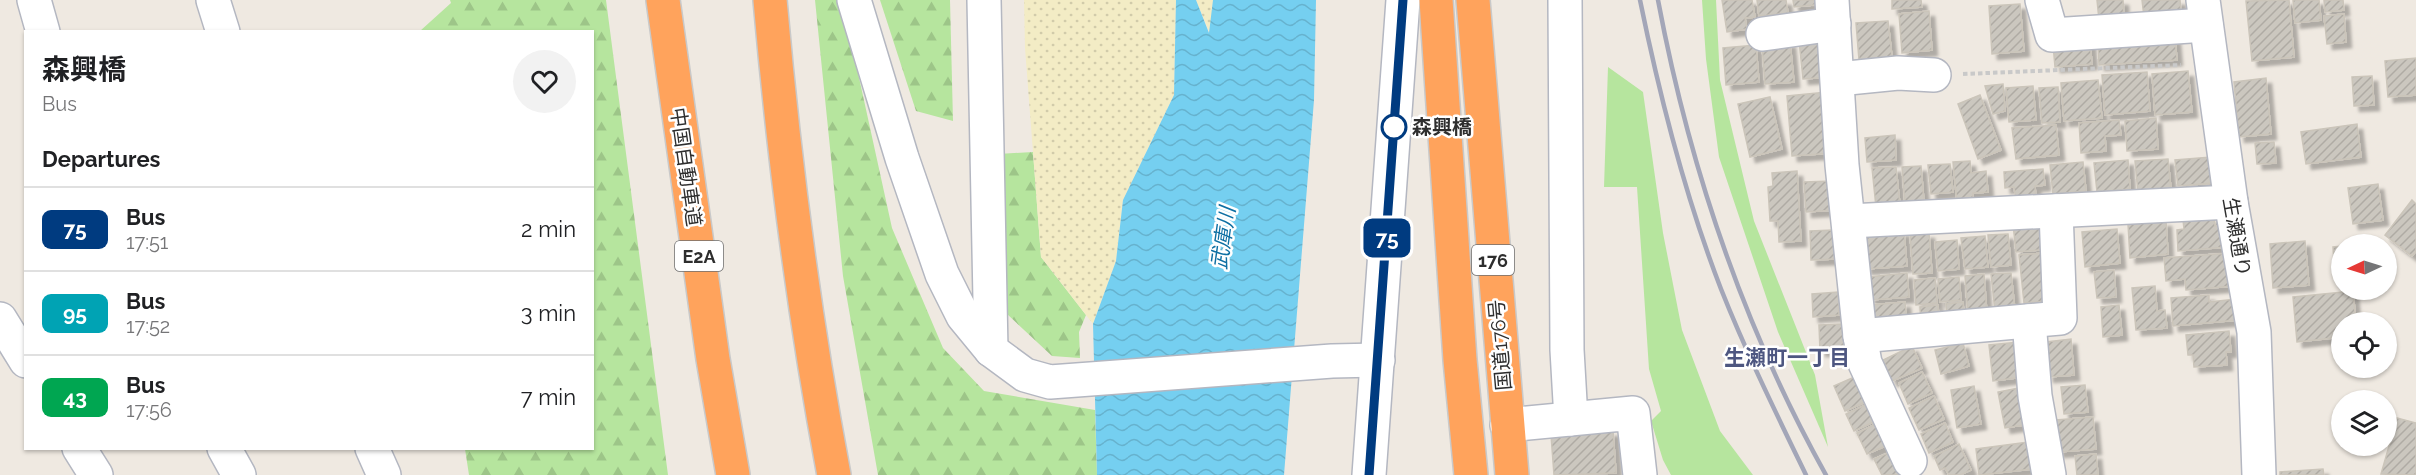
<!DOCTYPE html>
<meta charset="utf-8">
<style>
body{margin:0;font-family:Raleway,"Noto Sans JP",sans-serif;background:#f2f2f2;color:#202124;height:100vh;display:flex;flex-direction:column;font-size:22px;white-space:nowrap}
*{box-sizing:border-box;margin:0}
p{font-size:20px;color:#757577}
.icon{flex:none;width:33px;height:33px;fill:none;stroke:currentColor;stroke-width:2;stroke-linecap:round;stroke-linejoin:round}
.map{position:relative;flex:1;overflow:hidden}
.sheet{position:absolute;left:24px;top:30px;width:570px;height:420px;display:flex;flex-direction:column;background:#fff;border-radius:0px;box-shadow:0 2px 4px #0004}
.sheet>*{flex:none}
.badge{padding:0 12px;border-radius:9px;font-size:21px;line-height:39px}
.needle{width:39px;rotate:266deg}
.buttons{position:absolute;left:2331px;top:234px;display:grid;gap:12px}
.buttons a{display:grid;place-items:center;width:66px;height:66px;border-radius:50%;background:#fff;box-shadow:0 2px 4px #0004;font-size:30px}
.map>.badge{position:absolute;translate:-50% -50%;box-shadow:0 0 0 3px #fff}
h2{padding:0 18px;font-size:22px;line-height:54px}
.round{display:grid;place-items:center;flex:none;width:63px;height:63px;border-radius:32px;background:#f2f2f2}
.summary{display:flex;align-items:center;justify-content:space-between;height:102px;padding:0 18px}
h1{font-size:28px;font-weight:700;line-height:45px}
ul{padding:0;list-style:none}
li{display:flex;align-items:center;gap:18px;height:84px;padding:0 18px;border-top:2px solid #e0e0e0}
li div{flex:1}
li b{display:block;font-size:22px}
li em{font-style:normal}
li .badge{min-width:66px;font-weight:700;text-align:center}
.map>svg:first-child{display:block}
.grass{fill:#b6e59e}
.forest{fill:url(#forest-firs)}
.sand{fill:url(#sand-dots)}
.water{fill:url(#water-waves)}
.building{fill:url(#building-hatch);stroke:#cbc5ba;stroke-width:1.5;filter:url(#shadow)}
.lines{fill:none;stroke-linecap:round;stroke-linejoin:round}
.minor-casing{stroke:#b4b7c1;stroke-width:36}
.highway-casing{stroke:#c9c9c9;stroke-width:36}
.path{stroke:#c9c9c9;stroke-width:4;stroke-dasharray:4.5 3;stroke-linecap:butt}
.minor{stroke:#fff;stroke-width:33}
.highway{stroke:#ffa35c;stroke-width:33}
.rail{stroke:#a3a6b8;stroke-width:4.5}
.line-casing{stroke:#fff;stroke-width:14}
.line{stroke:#003b80;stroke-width:9}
.stop-dot{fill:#fff;stroke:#003b80;stroke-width:3}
.labels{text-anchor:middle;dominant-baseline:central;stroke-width:5;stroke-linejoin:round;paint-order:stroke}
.shield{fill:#fff;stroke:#6d6d6d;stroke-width:1.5}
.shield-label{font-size:18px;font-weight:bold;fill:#2e2e2e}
.stop-label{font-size:20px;font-weight:bold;fill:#2e2e2e;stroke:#fff;text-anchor:start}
.street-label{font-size:20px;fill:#2e2e2e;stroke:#fff}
.water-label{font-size:21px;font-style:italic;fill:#0d6fa3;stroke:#fff}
.neighbourhood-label{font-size:21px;font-weight:bold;fill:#4d5680;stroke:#fff}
</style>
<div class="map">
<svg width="2416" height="475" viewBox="0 0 2416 475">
<defs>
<pattern id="forest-firs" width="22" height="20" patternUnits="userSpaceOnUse" patternTransform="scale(1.5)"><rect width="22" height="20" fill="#b6e59e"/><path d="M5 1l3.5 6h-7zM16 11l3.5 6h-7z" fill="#9dc588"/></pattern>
<pattern id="sand-dots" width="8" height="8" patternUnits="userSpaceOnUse" patternTransform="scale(1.5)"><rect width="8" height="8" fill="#f3ecc5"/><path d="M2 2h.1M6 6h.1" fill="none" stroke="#d1cbaa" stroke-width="1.8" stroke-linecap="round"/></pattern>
<pattern id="water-waves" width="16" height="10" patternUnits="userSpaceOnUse" patternTransform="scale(1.5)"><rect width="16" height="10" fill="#75cff0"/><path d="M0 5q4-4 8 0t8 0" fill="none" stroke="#66b2ce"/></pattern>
<pattern id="building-hatch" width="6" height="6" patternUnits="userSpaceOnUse" patternTransform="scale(1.5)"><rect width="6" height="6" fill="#cbc7bf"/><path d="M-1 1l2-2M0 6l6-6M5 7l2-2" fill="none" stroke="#afaba4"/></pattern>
<filter id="shadow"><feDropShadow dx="5.5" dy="5.5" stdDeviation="1.5" flood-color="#0004"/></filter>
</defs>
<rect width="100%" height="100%" fill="#efe9e1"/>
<g class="grass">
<path d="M1702 0H1716L1720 80 1754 221 1815 375 1828 447 1778 332 1719 157 1706 59Z"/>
<path d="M1608 67 1643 92 1663 233 1682 330 1720 431 1753 475H1671L1663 460 1651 421 1661 411 1649 369 1637 187H1604Z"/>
</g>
<g class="forest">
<path d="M450 0H606L668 475H469L465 449 592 448V32L420 31 451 3Z"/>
<path d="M815 0H842L892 228 943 348 984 391 1095 410 1097 475H878L843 276Z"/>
<path d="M880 0H950L953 121 916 111Z"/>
<path d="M1033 152 1041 257 1086 315 1079 332 1080 358 1052 356 1007 314 998 154Z"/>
</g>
<g class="sand">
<path d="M1024 0H1176L1174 95 1123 200 1116 261 1093 324 1041 257 1025 48Z"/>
<path d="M1196 0H1213L1210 34Z"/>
</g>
<path class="water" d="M1176 0H1196L1209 33 1213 0H1316L1314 100 1284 475H1097L1093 324 1116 261 1123 200 1174 95Z"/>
<g class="building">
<path d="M1722 0H1752L1755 17 1745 18 1747 29 1727 32Z"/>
<path d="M1757 0H1786L1788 13 1759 16Z"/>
<path d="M1793 0H1823V4L1794 7Z"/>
<path d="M1892 0H1921L1922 7 1892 9Z"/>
<path d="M2097 0H2123L2124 18 2099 20Z"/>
<path d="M2142 0H2180L2181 14 2144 17Z"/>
<path d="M2289 0 2294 57 2252 61 2246 1Z"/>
<path d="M2293 0H2319L2321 20 2295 23Z"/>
<path d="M2324 0H2343L2344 10 2325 12Z"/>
<path d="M2020 4 2024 51 1992 54 1989 6Z"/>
<path d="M1929 11 1932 50 1902 53 1899 14Z"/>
<path d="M2344 14 2346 42 2327 44 2324 16Z"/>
<path d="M1888 21 1892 57 1859 60 1856 23Z"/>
<path d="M1822 38 1832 77 1803 79 1799 40Z"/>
<path d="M2175 38 2177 60 2099 65 2098 43Z"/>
<path d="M2090 41 2092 64 2055 67 2053 44Z"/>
<path d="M1790 42 1794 82 1765 84 1762 45Z"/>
<path d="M1756 45 1759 82 1726 85 1723 48Z"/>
<path d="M2416 58V95L2388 97 2385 61Z"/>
<path d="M2188 71 2192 112 2155 115 2152 74Z"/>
<path d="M2147 72 2150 111 2105 115 2102 75Z"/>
<path d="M2372 76 2374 105 2354 106 2352 77Z"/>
<path d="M2266 78 2271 134 2239 137 2234 82Z"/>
<path d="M2098 80 2102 118 2064 121 2061 83Z"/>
<path d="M2003 84 2005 111 1993 114 1985 86Z"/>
<path d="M2033 86 2036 120 2009 122 2006 88Z"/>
<path d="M2058 87 2060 122 2042 123 2039 88Z"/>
<path d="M1827 92 1833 153 1792 156 1787 96Z"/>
<path d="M1980 95 2001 150 1978 159 1958 104Z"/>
<path d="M1770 97 1782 149 1750 157 1738 104Z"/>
<path d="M2156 118 2158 149 2127 151 2125 121Z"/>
<path d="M2119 120 2121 135 2105 136 2106 151 2081 153 2079 123Z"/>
<path d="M2357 124 2361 157 2306 164 2301 132Z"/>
<path d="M2056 125 2059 155 2016 159 2012 128Z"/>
<path d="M1895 135 1896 160 1867 162 1865 138Z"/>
<path d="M2274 142 2276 163 2257 164 2255 143Z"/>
<path d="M2211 157 2213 183 2178 186 2175 160Z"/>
<path d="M2168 159 2171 189 2138 192 2135 161Z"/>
<path d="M2128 160 2130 189 2097 192 2094 163Z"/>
<path d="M1970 161 1971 173 1986 171 1988 192 1973 193V202L1957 203 1953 162Z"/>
<path d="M2083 162 2086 191 2053 194 2050 165Z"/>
<path d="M1950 164 1953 192 1931 194 1928 165Z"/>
<path d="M1921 166 1924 202 1905 204 1902 167Z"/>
<path d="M1896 167 1900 205 1876 207 1872 168Z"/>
<path d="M2043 169 2045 185 2035 186 2036 198 2016 200 2014 187 2005 188 2004 172Z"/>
<path d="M1797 171 1801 241 1779 242 1778 221H1770L1768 187 1773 186 1772 173Z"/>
<path d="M1833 181 1835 210 1806 212 1804 182Z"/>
<path d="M2378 184 2383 220 2353 224 2348 188Z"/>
<path d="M2412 200 2416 204V251L2412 256 2385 235Z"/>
<path d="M2214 217 2215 226H2225L2227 247 2178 251 2177 230 2184 229 2183 220Z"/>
<path d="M2048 220 2050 249 2016 252 2013 224Z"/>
<path d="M2166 221 2168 254 2130 258 2128 224Z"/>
<path d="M2117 229 2120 263 2085 267 2082 232Z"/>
<path d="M1833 230 1835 259 1811 260 1810 231Z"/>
<path d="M1904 231 1907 266 1866 269 1863 234Z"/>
<path d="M1929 233 1932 273 1913 274 1910 234Z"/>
<path d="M2008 234 2011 265 1991 267 1988 235Z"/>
<path d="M1985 236 1988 267 1965 269 1961 238Z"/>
<path d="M1957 240 1959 269 1938 271 1935 242Z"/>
<path d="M2305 241 2309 285 2273 288 2270 244Z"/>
<path d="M2342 246V279H2335L2333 247Z"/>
<path d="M2044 253 2049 301 2024 303 2019 255Z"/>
<path d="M2231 253 2234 286 2186 290 2185 279 2166 281 2164 258Z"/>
<path d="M2114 270 2116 297 2097 298 2094 272Z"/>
<path d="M1907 273 1909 297 1870 300 1868 277Z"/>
<path d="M2011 273 2015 310 1995 312 1991 274Z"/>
<path d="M1984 274 1987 314 1968 315 1965 276Z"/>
<path d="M1959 277 1961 300 1940 302 1938 279Z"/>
<path d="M1935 278 1937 303 1916 305 1914 280Z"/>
<path d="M2155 286 2157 311 2165 310 2167 328 2136 330 2132 288Z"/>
<path d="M2353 291 2356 322H2342V337L2297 342 2293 297Z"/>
<path d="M1838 292 1839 315 1813 317 1812 294Z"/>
<path d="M2209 295V302L2236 299 2238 320 2173 326 2171 298Z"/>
<path d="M1905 302 1907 322 1872 326 1870 305Z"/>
<path d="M1963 302 1964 318 1947 320 1946 304Z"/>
<path d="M1938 305 1939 321 1921 323 1920 307Z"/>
<path d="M2119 305 2122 335 2103 337 2101 307Z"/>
<path d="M1842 324 1844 350 1820 351 1819 325Z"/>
<path d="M2229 331 2231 352H2226L2227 365 2194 367 2193 355H2188L2186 335Z"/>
<path d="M2071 339 2074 375 2048 377 2046 342Z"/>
<path d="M2019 342 2023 377 1993 381 1989 345Z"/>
<path d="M1963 343 1969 366 1941 374 1935 350Z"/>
<path d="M1912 346 1922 368 1892 381 1883 360Z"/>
<path d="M1922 372 1932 393 1908 404 1899 383Z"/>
<path d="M1859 375 1870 400 1845 411 1834 386Z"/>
<path d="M2085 385 2088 412 2064 414 2061 387Z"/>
<path d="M1974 386 1981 424 1957 428 1951 390Z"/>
<path d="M2024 387 2031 424 2005 428 1998 392Z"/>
<path d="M1934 396 1944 419 1919 430 1909 408Z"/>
<path d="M1872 402 1880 419 1854 431 1846 414Z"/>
<path d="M2093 417 2096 449 2058 452 2056 420Z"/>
<path d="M2397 418 2416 423V475L2381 474Z"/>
<path d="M1882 421 1892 443 1867 454 1857 433Z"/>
<path d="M1945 423 1953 442 1929 453 1921 434Z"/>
<path d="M1613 431 1616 473 1554 475 1551 435Z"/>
<path d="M2028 442 2032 469 1979 475 1976 449Z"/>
<path d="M1959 444 1971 470 1960 475H1949L1945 468 1940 470 1934 456Z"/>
<path d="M1897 449 1907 471 1898 475H1882L1874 459Z"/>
<path d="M2096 454 2098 475H2077L2075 456Z"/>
<path d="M2323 469 2324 475H2280V472Z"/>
</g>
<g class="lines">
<defs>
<g id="minor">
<path d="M34 0 43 32"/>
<path d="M213 0 223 32"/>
<path d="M854 0 902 158 942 274 963 316 991 350 1025 375 1050 382 1332 361 1378 360"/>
<path d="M984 0 991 350"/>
<path d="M1565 0 1567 350 1571 419"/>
<path d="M1832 0 1842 165 1860 336 1865 363 1910 461"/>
<path d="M2042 0 2052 35 2206 25"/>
<path d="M2203 0 2231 202 2254 332 2259 475"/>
<path d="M1763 34 1834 24"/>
<path d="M1838 79 1898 73 1934 75"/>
<path d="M1849 221 2231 202"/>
<path d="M0 319 26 361"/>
<path d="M2029 321 2035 396 2049 475"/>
<path d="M1860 336 2060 318 2056 211"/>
<path d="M1507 425 1633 413 1640 475"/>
<path d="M79 448 96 475"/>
<path d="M224 448 239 475"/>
<path d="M372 448 384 475"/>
<path d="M1369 475 1403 0"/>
</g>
<g id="highway">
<path d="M663 0 713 359 733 475"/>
<path d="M770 0C784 160 804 317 834 475"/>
<path d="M1436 0 1460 360 1471 475"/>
<path d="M1473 0 1512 475"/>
</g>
</defs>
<use href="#minor" class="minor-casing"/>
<use href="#highway" class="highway-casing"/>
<path class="path" d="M1963 74 2181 65"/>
<use href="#minor" class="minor"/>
<use href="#highway" class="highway"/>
<g class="rail">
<path d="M1640 0C1660 98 1685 196 1721 289 1746 352 1776 413 1806 475"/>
<path d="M1658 0C1689 165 1744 328 1826 475"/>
</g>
</g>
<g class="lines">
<defs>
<path id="line" d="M1369 475 1403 0"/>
</defs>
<use href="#line" class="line-casing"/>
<use href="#line" class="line"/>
</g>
<circle class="stop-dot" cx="1394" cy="127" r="12"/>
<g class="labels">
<g class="shield">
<rect x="675" y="241" width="48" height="30" rx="4.5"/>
<rect x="1472" y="245" width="42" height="30" rx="4.5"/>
</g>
<g class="shield-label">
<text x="699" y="256">E2A</text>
<text x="1493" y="260">176</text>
</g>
<g class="stop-label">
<text x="1412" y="127">森興橋</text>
</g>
<g class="street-label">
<text transform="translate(686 167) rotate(82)">中国自動車道</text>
<text transform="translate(2237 237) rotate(80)">生瀬通り</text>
<text transform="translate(1500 345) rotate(-95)">国道176号</text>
</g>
<g class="water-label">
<text transform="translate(1223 238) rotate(-82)">武庫川</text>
</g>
<g class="neighbourhood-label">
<text x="1787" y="357">生瀬町一丁目</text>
</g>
</g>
</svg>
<div class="buttons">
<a><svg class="needle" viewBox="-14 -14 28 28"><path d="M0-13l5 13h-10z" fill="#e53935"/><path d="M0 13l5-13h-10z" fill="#757577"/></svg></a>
<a><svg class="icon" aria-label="locate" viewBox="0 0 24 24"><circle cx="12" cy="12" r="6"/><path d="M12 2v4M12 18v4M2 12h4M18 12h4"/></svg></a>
<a><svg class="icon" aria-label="layers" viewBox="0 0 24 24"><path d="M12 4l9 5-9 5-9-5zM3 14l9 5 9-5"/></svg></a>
</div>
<b class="badge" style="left:1387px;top:238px;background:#003b80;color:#fff">75</b>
<section class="sheet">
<div class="summary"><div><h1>森興橋</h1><p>Bus</p></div><a class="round"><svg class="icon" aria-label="heart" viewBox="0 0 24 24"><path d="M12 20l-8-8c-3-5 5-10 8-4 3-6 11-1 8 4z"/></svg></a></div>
<h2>Departures</h2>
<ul>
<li><span class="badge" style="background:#003b80;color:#fff">75</span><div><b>Bus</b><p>17:51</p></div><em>2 min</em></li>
<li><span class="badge" style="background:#00a3b4;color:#fff">95</span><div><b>Bus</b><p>17:52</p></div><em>3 min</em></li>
<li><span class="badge" style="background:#00a651;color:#fff">43</span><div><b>Bus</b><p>17:56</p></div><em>7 min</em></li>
</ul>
</section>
</div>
